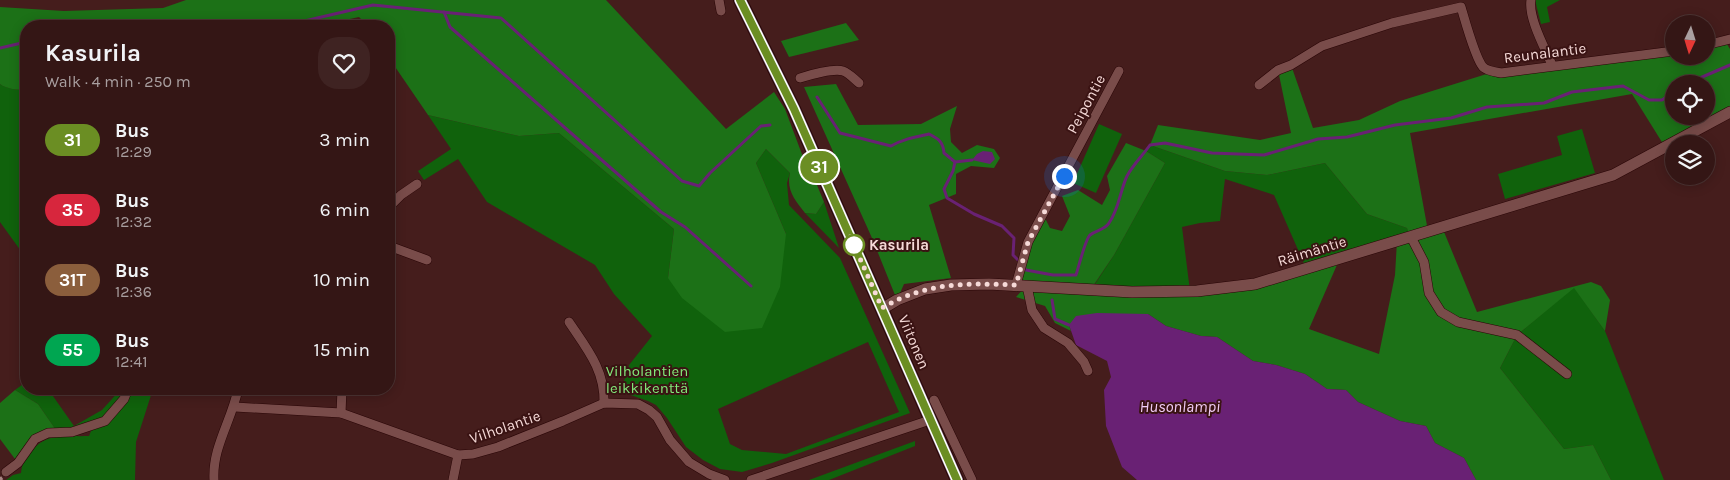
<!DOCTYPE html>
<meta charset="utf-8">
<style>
body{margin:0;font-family:Karla,sans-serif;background:#3f2322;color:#f1f3f6;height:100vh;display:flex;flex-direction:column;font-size:19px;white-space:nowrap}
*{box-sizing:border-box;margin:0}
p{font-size:16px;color:#a99fa0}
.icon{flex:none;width:28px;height:28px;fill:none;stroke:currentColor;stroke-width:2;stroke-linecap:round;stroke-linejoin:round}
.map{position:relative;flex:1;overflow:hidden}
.panel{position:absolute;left:20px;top:20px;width:375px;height:375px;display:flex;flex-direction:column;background:#341615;border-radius:20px;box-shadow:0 2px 12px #0003,0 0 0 1px #4e3534}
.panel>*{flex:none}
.badge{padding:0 10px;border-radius:16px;font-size:18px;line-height:32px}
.needle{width:32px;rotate:184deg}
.buttons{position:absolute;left:1665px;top:15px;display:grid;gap:10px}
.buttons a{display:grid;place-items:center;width:50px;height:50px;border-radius:50%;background:#341615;box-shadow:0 2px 12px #0003,0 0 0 1px #4e3534;font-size:25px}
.you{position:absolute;width:25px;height:25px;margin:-12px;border:4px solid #fff;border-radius:50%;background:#1a73e8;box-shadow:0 0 0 8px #1a73e833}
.map>.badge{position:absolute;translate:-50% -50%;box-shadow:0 0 0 2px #fff}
.round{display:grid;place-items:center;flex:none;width:52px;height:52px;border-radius:20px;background:#3f2322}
.summary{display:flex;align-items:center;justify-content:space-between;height:85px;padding:0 25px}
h1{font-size:24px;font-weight:700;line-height:38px}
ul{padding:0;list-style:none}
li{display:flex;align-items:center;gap:15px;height:70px;padding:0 25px}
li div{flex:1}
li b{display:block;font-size:19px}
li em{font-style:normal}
li .badge{min-width:55px;font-weight:700;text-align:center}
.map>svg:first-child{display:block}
.green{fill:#10620c;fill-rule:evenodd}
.forest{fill:#1c7117;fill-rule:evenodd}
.water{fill:#692174}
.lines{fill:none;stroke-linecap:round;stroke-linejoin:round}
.stream{stroke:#692174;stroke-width:3}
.minor-casing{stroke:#290506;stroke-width:10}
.tertiary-casing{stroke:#290506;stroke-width:12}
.secondary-casing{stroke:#290506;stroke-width:14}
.minor{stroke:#794c4a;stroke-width:9}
.tertiary{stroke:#794c4a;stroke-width:11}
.secondary{stroke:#705b6e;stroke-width:12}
.rail{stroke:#a78684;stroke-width:3;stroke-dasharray:9 9;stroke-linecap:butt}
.line-casing{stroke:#fff;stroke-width:11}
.line{stroke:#6b8e23;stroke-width:8}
.walk{stroke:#f6dad8;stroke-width:5;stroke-dasharray:0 9}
.stop-dot{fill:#fff;stroke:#6b8e23;stroke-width:2.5}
.labels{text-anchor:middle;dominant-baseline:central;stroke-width:4;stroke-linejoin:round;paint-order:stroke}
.street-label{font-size:15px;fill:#f6dad8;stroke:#3a1313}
.stop-label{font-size:15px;font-weight:bold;fill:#f6dad8;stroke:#3a1313;text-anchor:start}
.park-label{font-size:15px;fill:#83e97a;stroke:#3a1313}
.water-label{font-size:16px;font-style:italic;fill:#f1cbf6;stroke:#3a1313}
</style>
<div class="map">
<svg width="1730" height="480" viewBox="0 0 1730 480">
<rect width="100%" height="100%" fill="#451d1c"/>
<g class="green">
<path d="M1535 0H1560L1547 7 1550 22 1541 24Z"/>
<path d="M0 84C7 89 18 90 26 90V258L0 222Z"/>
<path d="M428 115 519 136 559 133 674 229 668 278 786 234 756 163 766 149 790 173 787 183 789 205 840 258 910 413 772 463 742 472 720 469 703 460 686 447 667 418 656 405 648 401 619 391 628 372 629 365 652 336 614 294 595 265 487 202 458 159 424 180 418 171 451 149ZM868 342 899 412 786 454 742 450 730 444 718 409Z"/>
<path d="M1099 124 1122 134 1096 193 1073 183Z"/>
<path d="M1582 129 1595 173 1505 199 1498 174 1562 155 1557 136Z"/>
<path d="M1150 145 1225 171 1267 175 1325 163 1367 214 1407 228 1411 237 1306 268 1274 195 1225 179 1220 221 1200 223 1182 227 1190 291 1091 290 1114 255 1165 163 1146 151Z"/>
<path d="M824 202 839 248 805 213 816 214Z"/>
<path d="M1574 287 1605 331 1664 480H1611L1593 445 1564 449 1500 368 1517 335Z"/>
<path d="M26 382V389H48L74 426 102 410 121 389H153L136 442 135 480H6L13 475 21 473C22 463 25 459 31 452 46 432 66 437 89 436L93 426 58 433 38 404 15 390Z"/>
<path d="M915 441V446L829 480H809Z"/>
</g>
<g class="forest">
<path d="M186 0H606L726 129 774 92 785 109 803 157 801 165 812 173 824 202 816 214 805 213C795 200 786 190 790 173L766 149 756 163 786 234 780 287 762 328 725 332 682 298 668 278 674 229 559 133 519 136 428 115 389 58V26H368L359 17 318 26H26V90C18 90 6 89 0 84V7L64 11 163 8Z"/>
<path d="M846 23 859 40 789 57 781 41Z"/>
<path d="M1725 41 1730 49V112L1665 147 1632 94 1410 133 1428 231 1442 227 1477 312 1591 282 1601 286 1610 300 1605 331 1574 288 1517 335 1500 368 1564 449 1593 445 1611 480H1476L1464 458 1435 443 1426 426 1400 421 1358 402 1346 390 1327 389 1305 374 1276 365 1253 361 1217 337 1201 336 1166 326 1148 314 1069 325 1071 331 1055 323 1045 306 1016 297 1026 286 1016 285 1043 214 1050 228 1062 231 1070 216 1062 196 1078 190 1102 205 1110 190 1107 176 1126 143 1146 151 1165 163 1114 255 1091 289 1255 284 1340 258 1309 329 1379 354 1395 275 1397 241 1410 237 1407 228 1367 214 1325 163 1267 175 1225 171 1150 145 1158 125 1260 140 1291 133 1278 70 1291 65 1313 128 1359 120 1400 101 1493 72 1674 51V56H1706V45ZM1674 84H1706V116H1674Z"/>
<path d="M836 84 858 125 921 124 957 106 950 129 951 142 962 153 977 145 994 149 1000 158 994 168 971 166 956 174V194L929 205 951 278 904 284 897 300 872 238 804 87Z"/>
<path d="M15 390 38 404 58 433 35 439 18 463 0 439V403Z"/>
</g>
<g class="water">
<path d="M983 151 992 152 995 159 990 164 972 160 977 154Z"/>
<path d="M1097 313 1148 314 1166 326 1201 336 1217 337 1253 361 1276 365 1305 374 1327 389 1346 390 1358 402 1400 421 1426 426 1435 443 1464 458 1476 480H1137L1122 467 1106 426 1104 390 1111 377 1107 361 1076 345 1069 325 1076 316Z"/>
</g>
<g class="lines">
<g class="stream">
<path d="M444 12 450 27 661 212 685 227 751 286"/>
<path d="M283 26 373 5 501 18 682 181 699 186 710 173 761 126 770 125"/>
<path d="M0 48 26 42"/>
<path d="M1686 84 1730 65"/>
<path d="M817 97 840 133 891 146C903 139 915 137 929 134 939 139 943 142 944 153L955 162 953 171 944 189 947 198 974 214 1002 226 1014 238 1013 255 1020 262"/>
<path d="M955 162 972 160"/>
<path d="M1024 267 1026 270 1053 275H1076C1079 266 1085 240 1090 235 1096 230 1105 230 1109 223 1119 209 1120 191 1127 176 1133 165 1143 155 1150 145L1165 143 1212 153 1264 155 1318 139 1347 137 1395 125 1451 118 1487 107 1544 103 1572 92 1623 86 1649 100H1662L1674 92"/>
<path d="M1052 300 1055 319 1069 325"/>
</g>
<defs>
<g id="minor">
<path d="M719 0 721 11"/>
<path d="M1531 0C1528 18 1545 48 1552 65"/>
<path d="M1706 45 1730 39"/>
<path d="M800 78C809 75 834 68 843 71 849 73 854 79 859 83"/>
<path d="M1259 85 1278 70 1291 65 1322 46 1392 23 1461 7C1465 20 1475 58 1483 67 1487 71 1496 72 1501 73L1674 51"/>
<path d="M389 207 401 195 417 184"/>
<path d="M1411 237 1424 262 1429 293 1441 312 1458 322 1517 335 1567 374"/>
<path d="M389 246 427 260"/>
<path d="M1016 285 1028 242 1119 71"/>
<path d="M1027 286 1032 310 1044 328 1068 343 1084 362 1088 371"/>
<path d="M569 322C587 349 605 370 604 403"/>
<path d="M934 400 972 480"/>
<path d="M235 407 341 413 458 455 473 454 498 447 563 421 604 403 638 404 649 410 657 417 670 440 689 462 709 474 725 480"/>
<path d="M341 413 342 389"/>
<path d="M6 472 18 463 35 439 48 433 72 432 105 421 124 399 128 389"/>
<path d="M214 480C212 447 232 420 238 389"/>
<path d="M453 480 458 455"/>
<path d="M751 480 930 420"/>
</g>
<path id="tertiary" d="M882 309 897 300 925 289 951 285 989 284 1132 292 1197 291 1255 284 1613 175 1730 112"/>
<path id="secondary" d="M740 0 794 109 957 480"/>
</defs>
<use href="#minor" class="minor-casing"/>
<use href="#tertiary" class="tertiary-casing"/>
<use href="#secondary" class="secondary-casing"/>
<use href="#minor" class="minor"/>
<use href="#tertiary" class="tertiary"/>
<use href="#secondary" class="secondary"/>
<path class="rail" d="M0 477 2 480"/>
</g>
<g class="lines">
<defs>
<path id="line" d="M740 0 794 109 957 480"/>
</defs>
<use href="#line" class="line-casing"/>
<use href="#line" class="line"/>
<path class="walk" d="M854 245 850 236 882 308C926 282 966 283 1016 285L1028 242 1064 176"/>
</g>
<circle class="stop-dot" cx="854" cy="245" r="10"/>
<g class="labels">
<g class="street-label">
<text transform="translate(1545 53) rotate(-7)">Reunalantie</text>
<text transform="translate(1086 104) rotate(-62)">Peipontie</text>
<text transform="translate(1312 251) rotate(-17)">Räimäntie</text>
<text transform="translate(914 342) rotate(67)">Viitonen</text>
<text transform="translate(505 427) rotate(-19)">Vilholantie</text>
</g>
<g class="stop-label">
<text x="869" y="245">Kasurila</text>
</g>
<g class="park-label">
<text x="647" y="371">Vilholantien<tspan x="647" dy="17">leikkikenttä</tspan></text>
</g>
<g class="water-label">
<text x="1180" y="406">Husonlampi</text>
</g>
</g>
</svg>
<div class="buttons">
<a><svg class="needle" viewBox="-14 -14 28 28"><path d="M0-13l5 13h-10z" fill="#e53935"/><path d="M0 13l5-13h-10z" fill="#a99fa0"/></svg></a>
<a><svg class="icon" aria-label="locate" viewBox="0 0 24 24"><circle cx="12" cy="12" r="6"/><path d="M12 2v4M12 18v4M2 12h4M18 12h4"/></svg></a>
<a><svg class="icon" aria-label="layers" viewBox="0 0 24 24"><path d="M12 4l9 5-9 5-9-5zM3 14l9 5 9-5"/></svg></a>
</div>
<div class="you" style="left:1064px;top:176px"></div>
<b class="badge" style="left:819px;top:167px;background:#6b8e23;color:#fff">31</b>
<section class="panel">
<div class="summary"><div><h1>Kasurila</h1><p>Walk · 4 min · 250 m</p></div><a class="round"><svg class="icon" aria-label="heart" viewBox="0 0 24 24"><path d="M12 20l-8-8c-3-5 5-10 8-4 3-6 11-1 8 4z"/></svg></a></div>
<ul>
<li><span class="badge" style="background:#6b8e23;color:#fff">31</span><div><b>Bus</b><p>12:29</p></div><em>3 min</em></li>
<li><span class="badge" style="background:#d7263d;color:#fff">35</span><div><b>Bus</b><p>12:32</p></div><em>6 min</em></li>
<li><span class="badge" style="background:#8b5e3c;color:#fff">31T</span><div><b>Bus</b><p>12:36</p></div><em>10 min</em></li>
<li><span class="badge" style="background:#00a651;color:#fff">55</span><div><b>Bus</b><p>12:41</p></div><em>15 min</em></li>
</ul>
</section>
</div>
